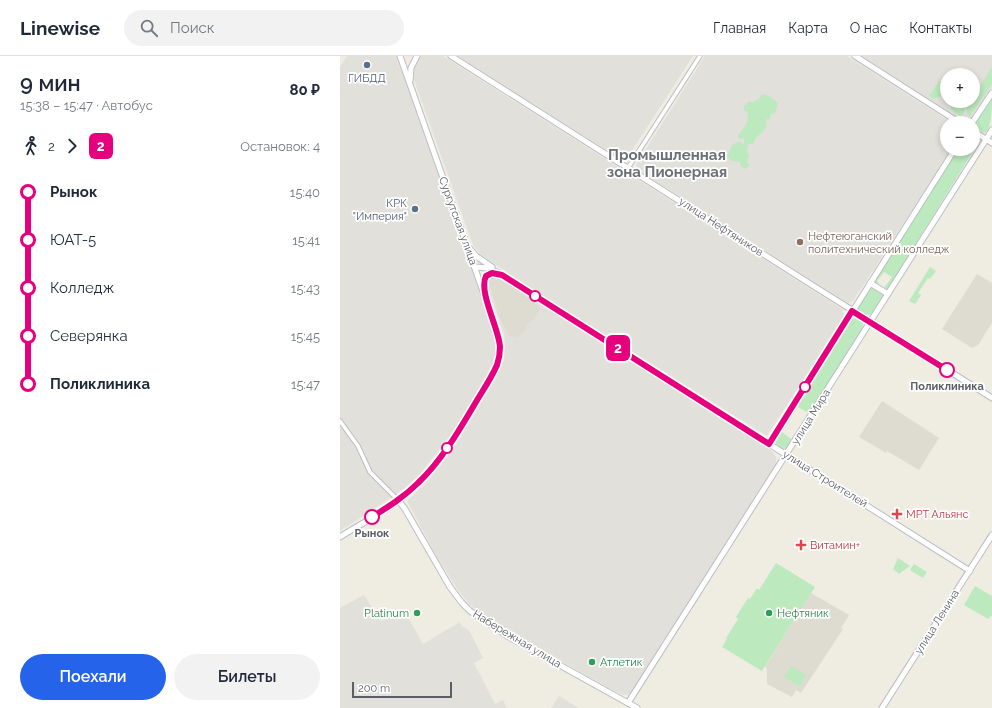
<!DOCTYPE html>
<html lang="ru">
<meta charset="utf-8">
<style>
body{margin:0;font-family:Raleway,sans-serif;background:#f2f2f3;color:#1f2937;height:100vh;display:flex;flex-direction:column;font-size:15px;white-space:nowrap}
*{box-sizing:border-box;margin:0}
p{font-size:13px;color:#747a83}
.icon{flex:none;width:22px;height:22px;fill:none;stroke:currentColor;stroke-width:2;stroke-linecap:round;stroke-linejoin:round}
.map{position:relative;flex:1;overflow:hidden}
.panel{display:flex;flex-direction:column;background:#fff;width:340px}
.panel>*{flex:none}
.badge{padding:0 8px;border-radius:6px;font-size:14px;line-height:26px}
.controls{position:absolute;left:600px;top:12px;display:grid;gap:8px}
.controls a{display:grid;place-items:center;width:40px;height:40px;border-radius:50%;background:#fff;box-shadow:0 2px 6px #0003;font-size:20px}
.scale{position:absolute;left:12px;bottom:10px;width:100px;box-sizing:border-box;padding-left:4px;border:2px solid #5a5f65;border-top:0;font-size:11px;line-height:14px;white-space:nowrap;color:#5a5f65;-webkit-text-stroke:3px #fff;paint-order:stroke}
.map>.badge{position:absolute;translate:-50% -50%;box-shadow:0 0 0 2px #fff}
.legs{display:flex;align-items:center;gap:6px;height:44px;padding:0 20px;font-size:13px}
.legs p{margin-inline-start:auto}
.summary{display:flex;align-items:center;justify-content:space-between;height:68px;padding:0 20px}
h1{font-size:22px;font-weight:600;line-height:30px}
.button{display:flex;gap:8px;margin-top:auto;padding:8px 20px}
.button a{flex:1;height:46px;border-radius:24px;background:#2563eb;color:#fff;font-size:16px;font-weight:600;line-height:46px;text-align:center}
.button a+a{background:#f2f2f3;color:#1f2937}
ul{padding:0 20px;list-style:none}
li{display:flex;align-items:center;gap:14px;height:48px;font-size:15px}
li i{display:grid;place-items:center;width:6px;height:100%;margin:0 5px;background:currentColor}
li i::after{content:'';width:10px;height:10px;margin:-5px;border:3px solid;border-radius:50%;background:#fff}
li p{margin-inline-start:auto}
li:first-child i{background:linear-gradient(#0000 50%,currentColor 0)}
li:last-child i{background:linear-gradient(currentColor 50%,#0000 0)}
header{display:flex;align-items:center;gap:24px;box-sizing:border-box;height:56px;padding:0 20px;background:#fff;border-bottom:1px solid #e0e1e3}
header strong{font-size:19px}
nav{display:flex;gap:22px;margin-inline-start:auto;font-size:14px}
.search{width:280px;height:36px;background:#f2f2f3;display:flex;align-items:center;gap:10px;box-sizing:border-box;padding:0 14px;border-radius:22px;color:#747a83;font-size:15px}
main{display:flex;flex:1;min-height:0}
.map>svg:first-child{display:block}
.industrial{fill:#e2e0da;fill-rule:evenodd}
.education{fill:#dedcd1}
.green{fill:#bce9bd}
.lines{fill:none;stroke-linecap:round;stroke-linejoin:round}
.street-casing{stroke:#babdc3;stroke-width:5.5}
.secondary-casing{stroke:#bbbec5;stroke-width:7}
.street{stroke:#fff;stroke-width:3.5}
.secondary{stroke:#fff;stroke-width:5}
.line-1-casing{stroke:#fff;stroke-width:9}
.line-1{stroke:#e6007e;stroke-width:6}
.service-dot{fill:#5c6f8a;stroke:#fff;stroke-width:1.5}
.education-dot{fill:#8d6e63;stroke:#fff;stroke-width:1.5}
.stop-1-dot{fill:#fff;stroke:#e6007e;stroke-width:2}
.health-dot{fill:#e0444e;stroke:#fff;stroke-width:1.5}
.leisure-dot{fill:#2e9e5b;stroke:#fff;stroke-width:1.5}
.labels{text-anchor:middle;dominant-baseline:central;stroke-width:3.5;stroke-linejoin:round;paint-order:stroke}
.service-label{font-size:11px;fill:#4e5e75;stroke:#fff}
.street-label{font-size:11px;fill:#5a5f65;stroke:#fff}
.education-label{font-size:11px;fill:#785e54;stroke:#fff;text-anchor:start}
.stop-label{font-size:11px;font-weight:bold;fill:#5a5f65;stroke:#fff}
.health-label{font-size:11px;fill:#be3a42;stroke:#fff;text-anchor:start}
.leisure-label{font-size:11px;fill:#27864d;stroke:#fff;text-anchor:start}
.district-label{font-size:15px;font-weight:bold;fill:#6b7177;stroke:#fff}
</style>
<header>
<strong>Linewise</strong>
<div class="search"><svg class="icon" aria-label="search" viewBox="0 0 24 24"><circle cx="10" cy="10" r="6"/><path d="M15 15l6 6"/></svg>Поиск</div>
<nav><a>Главная</a><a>Карта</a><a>О нас</a><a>Контакты</a></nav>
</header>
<main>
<section class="panel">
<div class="summary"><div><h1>9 мин</h1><p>15:38 – 15:47 · Автобус</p></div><b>80 ₽</b></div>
<div class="legs"><svg class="icon" aria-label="walk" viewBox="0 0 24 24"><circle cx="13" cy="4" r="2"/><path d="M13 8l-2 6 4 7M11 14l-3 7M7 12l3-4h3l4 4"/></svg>2<svg class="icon" aria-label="forward" viewBox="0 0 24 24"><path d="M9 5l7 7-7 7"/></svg><b class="badge" style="background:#e6007e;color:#fff">2</b><p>Остановок: 4</p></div>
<ul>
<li><i style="color:#e6007e"></i><b>Рынок</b><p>15:40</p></li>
<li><i style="color:#e6007e"></i><span>ЮАТ-5</span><p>15:41</p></li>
<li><i style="color:#e6007e"></i><span>Колледж</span><p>15:43</p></li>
<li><i style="color:#e6007e"></i><span>Северянка</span><p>15:45</p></li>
<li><i style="color:#e6007e"></i><b>Поликлиника</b><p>15:47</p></li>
</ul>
<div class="button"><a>Поехали</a><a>Билеты</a></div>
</section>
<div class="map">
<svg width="652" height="652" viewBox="0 0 652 652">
<rect width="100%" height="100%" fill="#efede2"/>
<g class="industrial">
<path d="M7 0H56L128 201 153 274 156 289 155 302 147 318 112 377 80 418 66 431 50 442 0 475V11Z"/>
<path d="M81 0H103L502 253 504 260 427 380 200 238 140 198 133 189 73 21 75 10Z"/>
<path d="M118 0H353L286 104H282Z"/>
<path d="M365 0H507L612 67H607V93H612L513 245 509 247 506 246 299 115 296 111 297 107Z"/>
<path d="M522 0H652V31L630 64 627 65H623ZM607 19H633V45H607Z"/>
<path d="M153 221H159L431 394 436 401V409L290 638 283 639 269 632 164 573 143 560 129 548 118 534 96 499 67 445 87 426 120 382 156 322 164 304 165 290 164 279 149 235 150 223Z"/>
<path d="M24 539 41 565 63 553 83 588 120 566 122 570 129 574 143 602 134 607 155 648 163 644 167 652H0V552Z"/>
<path d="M219 640 239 652H211Z"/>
</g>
<g class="education">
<path d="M637 218 652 227V267L638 289 632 292 602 273Z"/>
<path d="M153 221 158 222 181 236 201 252 194 263 188 268 182 278 176 282 169 280 161 264 149 228 150 223Z"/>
<path d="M542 345 599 382 579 414 547 395 546 397 519 381Z"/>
<path d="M471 537 509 559 501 572 503 573 461 637 456 634 452 641 427 628V613L425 611Z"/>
</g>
<g class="green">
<path d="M652 11V28L630 60 627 58V50L630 45H633V41Z"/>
<path d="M599 25 602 26V31L607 34V38L593 43 589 40Z"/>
<path d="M422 38C428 39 433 42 438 47L435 57 431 58 430 63 427 66 428 62 426 64V72L416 82 413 88H408L407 96 409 99 407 106 410 109 407 112 404 113 400 109V106L392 105 387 100 393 88 399 86 404 88V82L400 83 398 82V80C404 71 410 66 407 55H404V51L409 45 411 47 419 43Z"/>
<path d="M652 41C652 51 652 74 644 77L635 71V68Z"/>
<path d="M611 45H615V50L620 49 625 51C625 55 624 58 621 60L611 54Z"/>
<path d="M633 82 637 85V89L547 234 546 235 544 232 552 221 544 216 537 225 539 226 537 229 534 228V225L618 93H633Z"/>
<path d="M590 211 596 215 590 223 588 222 578 237 581 239 575 248 569 245Z"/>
<path d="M530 231 544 239C538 249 529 270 517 253Z"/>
<path d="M514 262 521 266 523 268 522 274 470 356 468 357 458 351 442 376 452 384 448 391 443 393 435 387 436 381 509 265Z"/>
<path d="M558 502 570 510 559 518 553 513Z"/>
<path d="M436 507 475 531 422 615 382 591 387 583 386 582 398 563 396 561 408 542 410 543 417 532 419 534Z"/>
<path d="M574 508 587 516 583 522 570 514Z"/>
<path d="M635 530 652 540V559L648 563 624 549Z"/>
<path d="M451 610 466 619 460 630 444 621Z"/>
</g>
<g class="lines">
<defs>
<g id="street">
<path d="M288 112 360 0"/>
<path d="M0 365 18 390 30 416 58 444"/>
</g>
<g id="secondary">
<path d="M111 0 472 229 652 342"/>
<path d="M515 0 620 67"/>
<path d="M70 25 71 12 77 0"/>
<path d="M632 67 652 37"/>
<path d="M633 75 652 87"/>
<path d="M129 192 136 200 152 211"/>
<path d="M135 211 148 212 162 219 630 515"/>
<path d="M530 227 548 238"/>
<path d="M144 231 146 220 151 217H158"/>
<path d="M429 388 615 93"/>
<path d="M58 444 65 453 110 531 122 547 130 555 169 581 297 652"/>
<path d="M0 481C22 467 47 455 67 438 97 412 116 378 137 345 144 332 154 319 158 305 161 295 160 284 157 275L60 0"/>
<path d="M288 647 652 74"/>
<path d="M542 652 652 479"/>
</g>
</defs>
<use href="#street" class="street-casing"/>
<use href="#secondary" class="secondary-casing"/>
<use href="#street" class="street"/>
<use href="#secondary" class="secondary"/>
</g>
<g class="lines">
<defs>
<path id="line-1" d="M32 461C48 451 64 441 78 427 101 405 117 378 133 351 141 337 151 323 157 309 159 303 160 297 160 291 159 272 138 236 146 220L152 217 162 219 429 388 512 255 607 314"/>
</defs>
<use href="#line-1" class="line-1-casing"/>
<use href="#line-1" class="line-1"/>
</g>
<g class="service-dot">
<circle cx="27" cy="9" r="4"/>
<circle cx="75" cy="153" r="4"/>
</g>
<circle class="education-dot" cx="460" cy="186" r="4"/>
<g class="stop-1-dot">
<circle cx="195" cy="240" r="5"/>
<circle cx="607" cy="314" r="7"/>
<circle cx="465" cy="331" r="5"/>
<circle cx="107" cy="392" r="5"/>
<circle cx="32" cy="461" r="7"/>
</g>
<g class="health-dot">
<path d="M555 452h4v4h4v4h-4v4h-4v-4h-4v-4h4z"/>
<path d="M459 483h4v4h4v4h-4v4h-4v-4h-4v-4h4z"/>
</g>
<g class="leisure-dot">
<circle cx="77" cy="557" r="4"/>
<circle cx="429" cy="557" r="4"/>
<circle cx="252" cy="606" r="4"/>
</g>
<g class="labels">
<g class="service-label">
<text x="27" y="22">ГИБДД</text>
<text x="67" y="147" text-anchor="end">КРК<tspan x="67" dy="13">"Империя"</tspan></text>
</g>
<g class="street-label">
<text transform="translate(118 165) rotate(70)">Сургутская улица</text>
<text transform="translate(381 171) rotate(33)">улица Нефтяников</text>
<text transform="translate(471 361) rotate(-58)">улица Мира</text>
<text transform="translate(485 423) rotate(32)">улица Строителей</text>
<text transform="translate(597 566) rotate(-58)">улица Ленина</text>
<text transform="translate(177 583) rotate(31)">Набережная улица</text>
</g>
<g class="education-label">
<text x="468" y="180">Нефтеюганский<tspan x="468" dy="13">политехнический колледж</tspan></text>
</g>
<g class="stop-label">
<text x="607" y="330">Поликлиника</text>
<text x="32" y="477">Рынок</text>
</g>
<g class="health-label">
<text x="566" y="458">МРТ Альянс</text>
<text x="470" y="489">Витамин+</text>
</g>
<g class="leisure-label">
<text x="69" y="557" text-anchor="end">Platinum</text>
<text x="437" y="557">Нефтяник</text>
<text x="260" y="606">Атлетик</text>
</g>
<g class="district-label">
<text x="327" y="99">Промышленная<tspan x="327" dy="17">зона Пионерная</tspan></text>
</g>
</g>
</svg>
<div class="controls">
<a>+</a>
<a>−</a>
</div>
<div class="scale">200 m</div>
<b class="badge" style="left:278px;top:292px;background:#e6007e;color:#fff">2</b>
</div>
</main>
